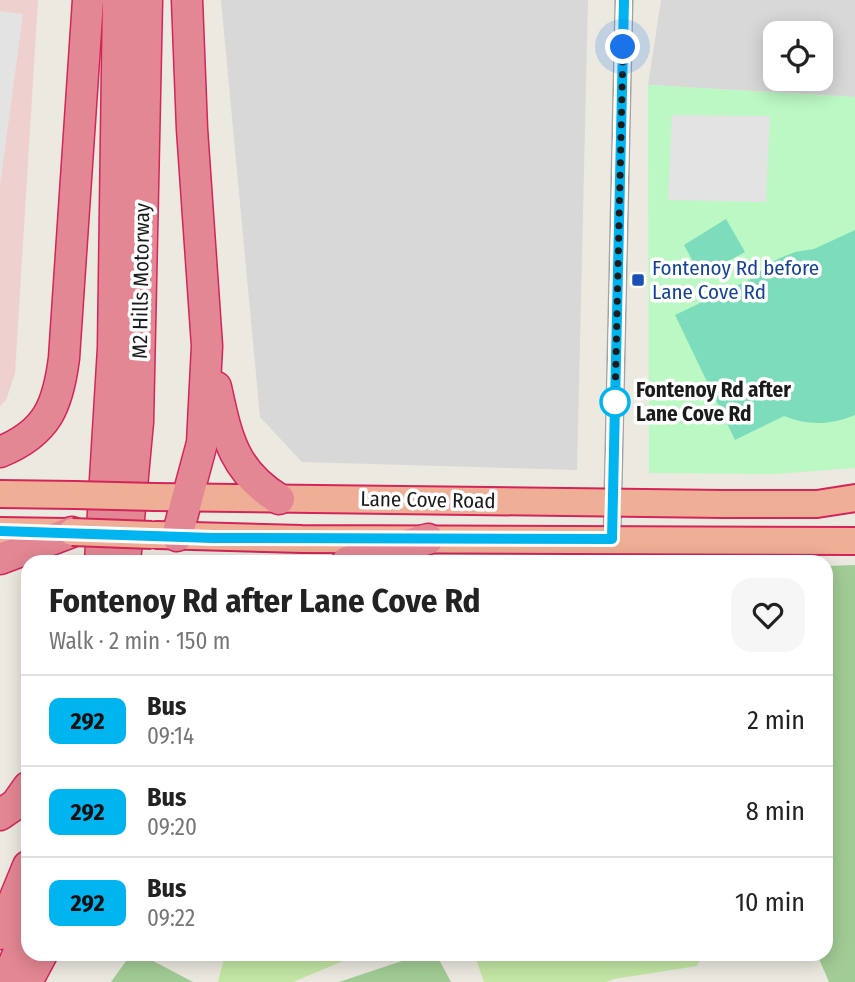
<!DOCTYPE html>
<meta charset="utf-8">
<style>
body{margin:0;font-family:"Fira Sans Condensed",sans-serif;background:#f6f6f6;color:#222;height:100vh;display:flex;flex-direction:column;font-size:26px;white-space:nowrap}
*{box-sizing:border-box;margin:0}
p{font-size:23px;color:#767676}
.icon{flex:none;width:38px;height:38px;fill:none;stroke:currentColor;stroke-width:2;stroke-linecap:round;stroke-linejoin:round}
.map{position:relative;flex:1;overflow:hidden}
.side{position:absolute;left:21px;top:555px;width:812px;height:406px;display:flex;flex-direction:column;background:#fff;border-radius:21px;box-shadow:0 4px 18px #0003}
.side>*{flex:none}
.badge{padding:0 14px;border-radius:10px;font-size:24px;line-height:46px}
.tools{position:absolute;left:763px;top:21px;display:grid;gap:14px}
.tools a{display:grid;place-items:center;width:70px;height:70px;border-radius:14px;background:#fff;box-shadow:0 4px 18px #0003;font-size:35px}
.you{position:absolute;width:35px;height:35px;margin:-18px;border:5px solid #fff;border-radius:50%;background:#1a73e8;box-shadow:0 0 0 10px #1a73e833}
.map>.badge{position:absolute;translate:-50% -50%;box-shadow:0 0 0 4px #fff}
.round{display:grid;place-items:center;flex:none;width:74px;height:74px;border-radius:21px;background:#f6f6f6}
.head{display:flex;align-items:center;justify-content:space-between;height:119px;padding:0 28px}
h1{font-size:33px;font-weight:700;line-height:52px}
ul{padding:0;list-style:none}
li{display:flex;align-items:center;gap:21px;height:91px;padding:0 28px;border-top:2px solid #e0e0e0}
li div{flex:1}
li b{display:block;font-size:26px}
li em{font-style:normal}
li .badge{min-width:77px;font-weight:700;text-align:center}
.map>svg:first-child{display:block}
.residential{fill:#d9d8d8;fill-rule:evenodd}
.commercial{fill:#eed1ce}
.grass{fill:#c3e7a5}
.forest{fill:#a2cc95}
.park{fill:#bbf8c3}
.pitch{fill:#7ddcbc}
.parking{fill:#e3e3e3}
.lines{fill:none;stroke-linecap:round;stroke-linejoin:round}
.minor-casing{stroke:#a2a2a2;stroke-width:19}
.trunk-casing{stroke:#d32559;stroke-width:30}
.motorway-casing{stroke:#d32559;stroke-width:33}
.minor{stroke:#fff;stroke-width:16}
.trunk{stroke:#efae96;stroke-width:26}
.motorway{stroke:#e48794;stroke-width:30}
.trunk-bridge-casing{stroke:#d32559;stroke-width:30;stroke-linecap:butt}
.trunk-bridge{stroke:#efae96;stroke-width:26}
.line-casing{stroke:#fff;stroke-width:16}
.line{stroke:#00b5ef;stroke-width:10}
.walk{stroke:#1b1b1b;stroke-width:7;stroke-dasharray:0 12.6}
.transit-dot{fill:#1a4fb4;stroke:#fff;stroke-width:2.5}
.stop-dot{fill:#fff;stroke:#00b5ef;stroke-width:3.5}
.labels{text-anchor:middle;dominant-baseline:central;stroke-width:7;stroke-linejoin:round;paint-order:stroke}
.transit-label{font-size:21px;fill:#164399;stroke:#fff;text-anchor:start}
.street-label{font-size:21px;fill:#1b1b1b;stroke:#fff}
.stop-label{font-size:21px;font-weight:bold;fill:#1b1b1b;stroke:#fff;text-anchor:start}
</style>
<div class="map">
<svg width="855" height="982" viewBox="0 0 855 982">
<rect width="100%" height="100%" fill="#ece9e0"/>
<g class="residential">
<path d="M221 0H588L577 470 302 462 260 417Z"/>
<path d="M661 0H855V97L648 85ZM775 33H821V79H775Z"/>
</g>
<path class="commercial" d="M0 0H38L15 374 6 400 0 406Z"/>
<g class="grass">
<path d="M225 954H360L293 982H218Z"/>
<path d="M474 954H703L697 966 614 979 606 982H484Z"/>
</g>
<g class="forest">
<path d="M855 565V982H829L817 954H826V566Z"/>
<path d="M131 954H140L193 982H111Z"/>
<path d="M423 954H436L451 982H339Z"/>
</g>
<path class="park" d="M648 85 855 97V468L774 474 649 473Z"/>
<g class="pitch">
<path d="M726 219 745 252 701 276 684 245Z"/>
<path d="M855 230V415C832 425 807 426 784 416L735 440 675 315 753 278 767 265 780 258 795 252 814 249Z"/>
</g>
<g class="parking">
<path d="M0 11 23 14 0 185Z"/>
<path d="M672 115 770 116 766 202 668 200Z"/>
</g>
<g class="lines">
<defs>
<path id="minor" d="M612 539 624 0"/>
<g id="trunk">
<path d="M0 494 75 495"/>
<path d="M155 497 723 504H817L855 498"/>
<path d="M0 531 67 532"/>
<path d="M157 535 302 539 855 541"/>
</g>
<g id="motorway">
<path d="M216 387C227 437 233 471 279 499"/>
<path d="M0 452C47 433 58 406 64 358L88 0"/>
<path d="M177 536 202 443 207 346 192 129 187 0"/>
<path d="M0 559 72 532"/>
<path d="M100 562 113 348 118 0"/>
<path d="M125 562 138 422 147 0"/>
<path d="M347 562 428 539"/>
<path d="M0 815 16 804 28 787"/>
<path d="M0 934 28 866"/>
<path d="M6 982 28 930"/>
<path d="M27 982 42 954"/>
</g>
</defs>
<use href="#minor" class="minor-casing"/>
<use href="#trunk" class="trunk-casing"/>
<use href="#motorway" class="motorway-casing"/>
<use href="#minor" class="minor"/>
<use href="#trunk" class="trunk"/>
<use href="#motorway" class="motorway"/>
<defs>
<g id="trunk-bridge">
<path d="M75 495 155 497"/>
<path d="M72 532 152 535"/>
</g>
</defs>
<use href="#trunk-bridge" class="trunk-bridge-casing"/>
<use href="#trunk-bridge" class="trunk-bridge"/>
</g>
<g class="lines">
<defs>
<path id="line" d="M0 531 213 538 612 539 624 0"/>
</defs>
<use href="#line" class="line-casing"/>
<use href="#line" class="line"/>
<path class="walk" d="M615 402 623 47"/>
</g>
<rect class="transit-dot" x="631" y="273" width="14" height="14" rx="3.5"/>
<circle class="stop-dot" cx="615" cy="402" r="14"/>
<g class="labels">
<g class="transit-label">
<text x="652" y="268">Fontenoy Rd before<tspan x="652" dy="24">Lane Cove Rd</tspan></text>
</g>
<g class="street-label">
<text transform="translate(141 281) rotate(-89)">M2 Hills Motorway</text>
<text transform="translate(428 500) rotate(1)">Lane Cove Road</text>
</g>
<g class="stop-label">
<text x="636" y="390">Fontenoy Rd after<tspan x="636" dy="24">Lane Cove Rd</tspan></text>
</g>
</g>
</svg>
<div class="tools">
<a><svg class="icon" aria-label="locate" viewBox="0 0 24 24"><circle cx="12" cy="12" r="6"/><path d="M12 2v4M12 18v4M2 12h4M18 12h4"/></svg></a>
</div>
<div class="you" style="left:623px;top:47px"></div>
<section class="side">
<div class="head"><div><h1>Fontenoy Rd after Lane Cove Rd</h1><p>Walk · 2 min · 150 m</p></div><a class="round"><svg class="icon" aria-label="heart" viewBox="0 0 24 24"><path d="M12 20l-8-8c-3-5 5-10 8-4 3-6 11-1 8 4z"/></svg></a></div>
<ul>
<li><span class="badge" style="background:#00b5ef;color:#111">292</span><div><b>Bus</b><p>09:14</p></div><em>2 min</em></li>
<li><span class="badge" style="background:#00b5ef;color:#111">292</span><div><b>Bus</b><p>09:20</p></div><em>8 min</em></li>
<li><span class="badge" style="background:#00b5ef;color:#111">292</span><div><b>Bus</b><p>09:22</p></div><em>10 min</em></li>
</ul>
</section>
</div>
